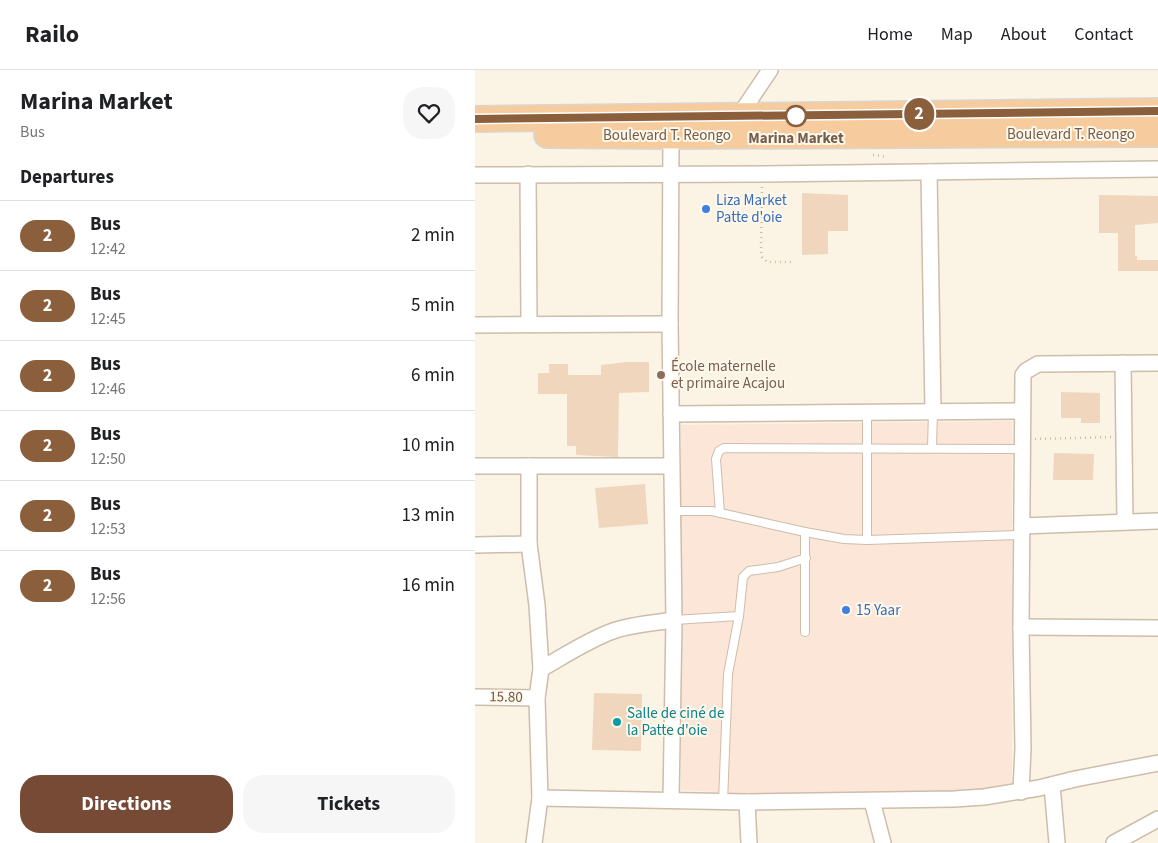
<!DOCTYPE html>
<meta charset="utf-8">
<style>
body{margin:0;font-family:"Source Sans 3",sans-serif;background:#f6f6f6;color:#202124;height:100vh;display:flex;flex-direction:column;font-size:19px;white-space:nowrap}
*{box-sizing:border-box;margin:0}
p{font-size:16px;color:#757577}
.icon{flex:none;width:28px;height:28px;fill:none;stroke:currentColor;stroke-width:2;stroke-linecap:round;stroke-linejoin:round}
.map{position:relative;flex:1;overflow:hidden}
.drawer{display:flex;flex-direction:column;background:#fff;width:475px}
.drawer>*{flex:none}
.badge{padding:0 10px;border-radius:16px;font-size:18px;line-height:32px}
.map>.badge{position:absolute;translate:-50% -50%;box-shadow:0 0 0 2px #fff}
h2{padding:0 20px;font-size:19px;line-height:45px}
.round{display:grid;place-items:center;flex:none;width:52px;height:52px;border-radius:20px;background:#f6f6f6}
.headline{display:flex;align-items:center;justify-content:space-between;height:85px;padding:0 20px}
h1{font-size:24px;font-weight:700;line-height:38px}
.primary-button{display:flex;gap:10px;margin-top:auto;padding:10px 20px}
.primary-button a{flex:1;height:58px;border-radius:20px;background:#774a36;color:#fff;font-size:20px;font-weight:700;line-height:58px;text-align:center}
.primary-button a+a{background:#f6f6f6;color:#202124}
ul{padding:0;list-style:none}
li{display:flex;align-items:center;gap:15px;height:70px;padding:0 20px;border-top:1px solid #e0e0e0}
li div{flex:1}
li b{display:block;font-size:19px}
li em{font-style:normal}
li .badge{min-width:55px;font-weight:700;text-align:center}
header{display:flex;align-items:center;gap:30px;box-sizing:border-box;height:70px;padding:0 25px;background:#fff;border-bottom:1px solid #e0e0e0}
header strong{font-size:24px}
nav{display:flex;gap:28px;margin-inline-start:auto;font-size:18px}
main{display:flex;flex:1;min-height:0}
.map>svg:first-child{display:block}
.commercial{fill:#fbe6d8}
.building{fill:#f0d6bd}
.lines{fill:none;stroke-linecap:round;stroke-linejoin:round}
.service-casing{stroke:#cdbdab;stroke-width:10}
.minor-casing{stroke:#cdbdab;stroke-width:18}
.trunk-casing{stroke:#dbd5d0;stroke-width:28}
.path{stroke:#d5b9a0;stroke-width:2.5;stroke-dasharray:1 4;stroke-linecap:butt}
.service{stroke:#fff;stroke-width:8}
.minor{stroke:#fff;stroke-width:15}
.trunk{stroke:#f6cc9e;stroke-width:25}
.line-casing{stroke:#fff;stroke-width:11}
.line{stroke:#8b5e3c;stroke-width:8}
.stop-dot{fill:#fff;stroke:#8b5e3c;stroke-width:2.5}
.shop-dot{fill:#3f7fe0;stroke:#fef8ea;stroke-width:2}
.education-dot{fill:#8d6e63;stroke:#fef8ea;stroke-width:2}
.culture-dot{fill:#0f9aa8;stroke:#fef8ea;stroke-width:2}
.labels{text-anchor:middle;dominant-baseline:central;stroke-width:4;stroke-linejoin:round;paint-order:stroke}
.street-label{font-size:15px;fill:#735c4b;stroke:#fef8ea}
.stop-label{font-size:15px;font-weight:bold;fill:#735c4b;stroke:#fef8ea}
.shop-label{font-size:15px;fill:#366cbe;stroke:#fef8ea;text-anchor:start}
.education-label{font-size:15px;fill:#785e54;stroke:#fef8ea;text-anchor:start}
.culture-label{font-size:15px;fill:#0d838f;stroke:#fef8ea;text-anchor:start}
</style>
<header>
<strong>Railo</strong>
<nav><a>Home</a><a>Map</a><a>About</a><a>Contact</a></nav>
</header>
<main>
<section class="drawer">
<div class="headline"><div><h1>Marina Market</h1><p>Bus</p></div><a class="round"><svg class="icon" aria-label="heart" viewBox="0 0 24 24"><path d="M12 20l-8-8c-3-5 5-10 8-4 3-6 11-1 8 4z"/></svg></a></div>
<h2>Departures</h2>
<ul>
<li><span class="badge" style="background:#8b5e3c;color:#fff">2</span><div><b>Bus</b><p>12:42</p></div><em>2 min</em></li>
<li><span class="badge" style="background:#8b5e3c;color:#fff">2</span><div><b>Bus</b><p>12:45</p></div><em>5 min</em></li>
<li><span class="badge" style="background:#8b5e3c;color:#fff">2</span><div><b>Bus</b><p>12:46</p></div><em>6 min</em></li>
<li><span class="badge" style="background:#8b5e3c;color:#fff">2</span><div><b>Bus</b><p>12:50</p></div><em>10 min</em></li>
<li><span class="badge" style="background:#8b5e3c;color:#fff">2</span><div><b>Bus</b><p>12:53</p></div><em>13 min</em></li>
<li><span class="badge" style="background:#8b5e3c;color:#fff">2</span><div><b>Bus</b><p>12:56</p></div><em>16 min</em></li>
</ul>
<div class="primary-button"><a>Directions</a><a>Tickets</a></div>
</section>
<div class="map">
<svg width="683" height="773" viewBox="0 0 683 773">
<rect width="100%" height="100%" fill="#fbf4e4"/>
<path class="commercial" d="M537 351V720L393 730 206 720V355Z"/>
<g class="building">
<path d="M327 123 373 125V161H353V184L327 185Z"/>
<path d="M624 125 683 126V153L660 155V186H662V190H683V201H643V163H624Z"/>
<path d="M151 292H174V322L144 323 143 387 101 385V376H92V324H63V303H74V294H93V305H126V295Z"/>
<path d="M586 322 625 323V353H606V348H586Z"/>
<path d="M579 383 619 384 618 410H578Z"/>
<path d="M170 414 173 454 124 458 120 418Z"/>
<path d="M119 623 167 624 166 681 117 680Z"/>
</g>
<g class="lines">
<defs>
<g id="service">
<path d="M457 378 458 341"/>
<path d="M197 441H237L330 462 369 469 392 470 546 465"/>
<path d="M245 443 241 389 244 381 249 378 548 379"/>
<path d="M330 462V562"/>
<path d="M392 470V342"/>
<path d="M199 550 264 546"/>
<path d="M248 732 253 604 264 546 268 507 274 501 303 497 331 488"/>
</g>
<g id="minor">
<path d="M264 46 295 0"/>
<path d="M196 66 195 254 199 550 196 730"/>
<path d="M454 102 458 341"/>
<path d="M53 104 54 254"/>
<path d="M0 105 288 104 683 99"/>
<path d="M0 255 195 254"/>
<path d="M648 293 650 452"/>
<path d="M196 344 547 341"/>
<path d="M0 396H196"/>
<path d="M54 396V474L62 535 66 599"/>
<path d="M547 456 683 451"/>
<path d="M0 475 54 474"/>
<path d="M546 557 683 558"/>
<path d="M0 627 62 628"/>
<path d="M577 715 582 773"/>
<path d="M546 722 548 678 546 557 548 305 551 301 563 294 683 293"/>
<path d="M65 728 272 732 479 729 509 727 564 718 600 709 683 693"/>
<path d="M397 731 408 773"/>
<path d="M272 732 274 773"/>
<path d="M59 773 65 728 62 628 66 599C89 586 113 570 138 561 157 554 179 553 199 550"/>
<path d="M639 773 683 749"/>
</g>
<g id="trunk">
<path d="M0 49 683 41"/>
<path d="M72 65 196 66 683 64"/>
</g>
</defs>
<use href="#service" class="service-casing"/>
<use href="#minor" class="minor-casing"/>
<use href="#trunk" class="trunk-casing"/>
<g class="path">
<path d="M398 85 412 87"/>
<path d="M287 117 286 181 287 187 292 192H320"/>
<path d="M560 369 637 367"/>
</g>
<use href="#service" class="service"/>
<use href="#minor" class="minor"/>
<use href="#trunk" class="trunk"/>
</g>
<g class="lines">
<defs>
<path id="line" d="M0 49 683 41"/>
</defs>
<use href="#line" class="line-casing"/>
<use href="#line" class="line"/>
</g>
<circle class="stop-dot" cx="321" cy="46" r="10"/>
<g class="shop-dot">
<circle cx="231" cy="139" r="5"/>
<circle cx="371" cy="540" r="5"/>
</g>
<circle class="education-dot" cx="186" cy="305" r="5"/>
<circle class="culture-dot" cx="142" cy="652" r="5"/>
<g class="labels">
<g class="street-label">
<text x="596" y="64">Boulevard T. Reongo</text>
<text x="192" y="65">Boulevard T. Reongo</text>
<text transform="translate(31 627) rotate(1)">15.80</text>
</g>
<g class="stop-label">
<text x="321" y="68">Marina Market</text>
</g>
<g class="shop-label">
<text x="241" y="130">Liza Market<tspan x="241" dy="17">Patte d'oie</tspan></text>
<text x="381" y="540">15 Yaar</text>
</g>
<g class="education-label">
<text x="196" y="296">École maternelle<tspan x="196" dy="17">et primaire Acajou</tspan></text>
</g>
<g class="culture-label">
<text x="152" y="643">Salle de ciné de<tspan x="152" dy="17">la Patte d'oie</tspan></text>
</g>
</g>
</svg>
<b class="badge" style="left:444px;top:44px;background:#8b5e3c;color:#fff">2</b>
</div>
</main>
